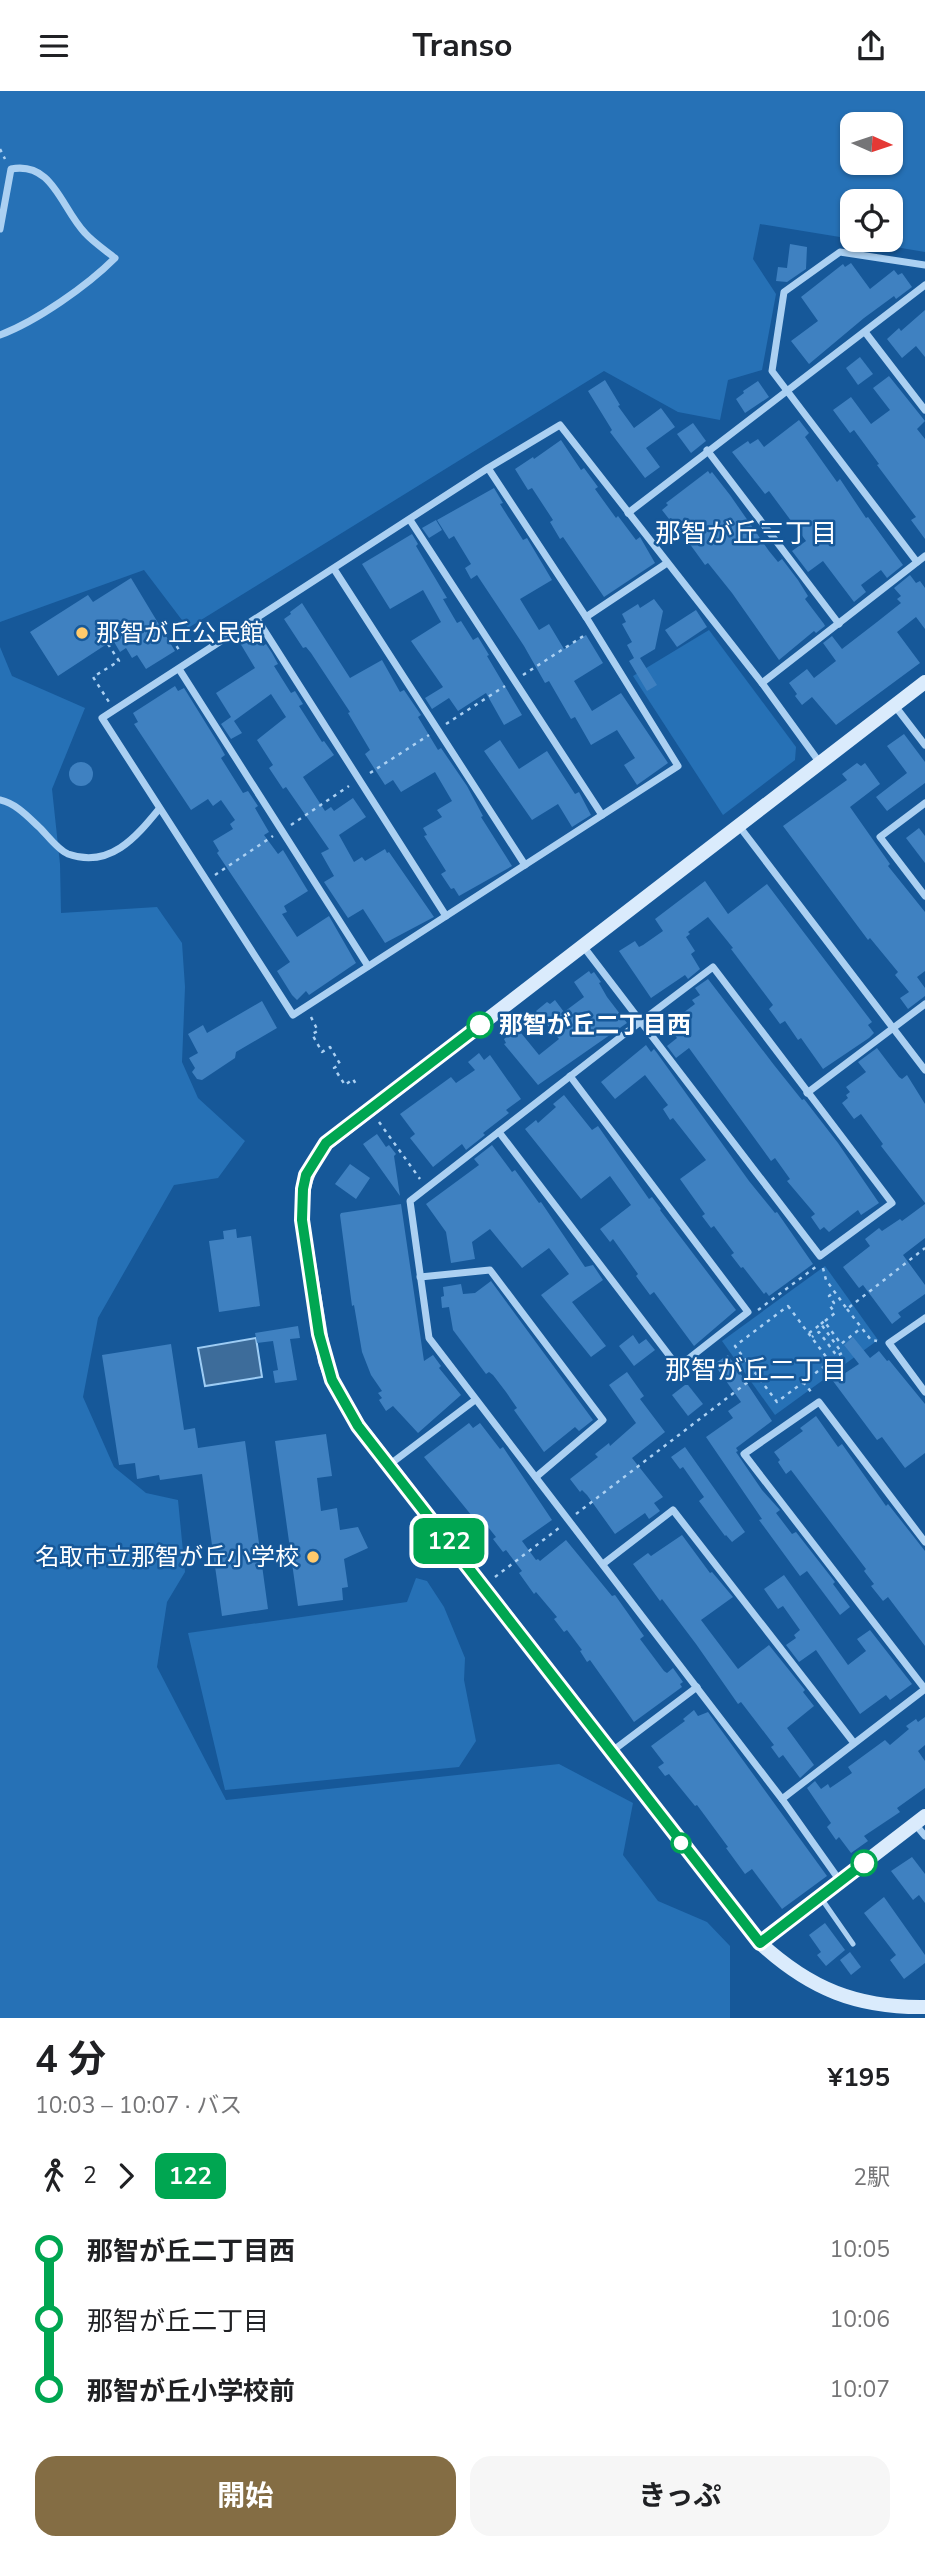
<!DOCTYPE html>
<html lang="ja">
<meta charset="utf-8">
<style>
body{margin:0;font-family:"Nunito Sans","Noto Sans JP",sans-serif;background:#f6f6f6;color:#202124;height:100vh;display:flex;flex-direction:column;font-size:26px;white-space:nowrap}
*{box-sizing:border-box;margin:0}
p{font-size:23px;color:#757577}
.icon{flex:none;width:38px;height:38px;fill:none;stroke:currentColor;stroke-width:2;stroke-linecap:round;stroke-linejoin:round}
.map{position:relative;height:1927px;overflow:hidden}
.details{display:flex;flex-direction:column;background:#fff;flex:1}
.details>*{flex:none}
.badge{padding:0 14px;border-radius:10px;font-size:24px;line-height:46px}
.needle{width:46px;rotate:93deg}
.buttons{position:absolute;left:840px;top:21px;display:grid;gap:14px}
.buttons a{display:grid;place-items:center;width:63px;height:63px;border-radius:14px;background:#fff;box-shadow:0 2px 5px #0004;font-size:35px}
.map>.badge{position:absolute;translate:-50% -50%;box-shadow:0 0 0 4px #fff}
.legs{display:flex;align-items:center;gap:10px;height:77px;padding:0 35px;font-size:23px}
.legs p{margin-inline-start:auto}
.headline{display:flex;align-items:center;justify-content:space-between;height:119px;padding:0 35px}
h1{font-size:38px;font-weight:700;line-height:52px}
.action{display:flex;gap:14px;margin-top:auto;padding:14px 35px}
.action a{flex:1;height:80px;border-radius:21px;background:#846d44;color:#fff;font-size:28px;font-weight:700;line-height:80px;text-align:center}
.action a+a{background:#f6f6f6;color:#202124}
ul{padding:0 35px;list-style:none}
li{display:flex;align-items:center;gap:24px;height:70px;font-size:26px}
li i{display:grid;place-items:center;width:10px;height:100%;margin:0 9px;background:currentColor}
li i::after{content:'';width:18px;height:18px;margin:-9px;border:5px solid;border-radius:50%;background:#fff}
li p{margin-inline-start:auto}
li:first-child i{background:linear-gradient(#0000 50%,currentColor 0)}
li:last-child i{background:linear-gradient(currentColor 50%,#0000 0)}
header{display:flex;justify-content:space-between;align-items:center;height:91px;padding:0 35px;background:#fff;font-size:32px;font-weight:700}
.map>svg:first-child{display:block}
.green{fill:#2671b6;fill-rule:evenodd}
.water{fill:#3d6c9a;stroke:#9dccf4;stroke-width:2}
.building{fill:#3f81c1}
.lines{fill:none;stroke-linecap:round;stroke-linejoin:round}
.path{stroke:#abd0f2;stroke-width:2.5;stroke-dasharray:3.5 5;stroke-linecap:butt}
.lane{stroke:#abd0f2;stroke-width:5}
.street{stroke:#abd0f2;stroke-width:7}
.secondary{stroke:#daebfc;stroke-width:14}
.line-1-casing{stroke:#fff;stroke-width:16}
.line-1{stroke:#00a651;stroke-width:10}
.poi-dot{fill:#ffca6c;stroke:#165899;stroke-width:2.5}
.stop-1-dot{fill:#fff;stroke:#00a651;stroke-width:3.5}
.labels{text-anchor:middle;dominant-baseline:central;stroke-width:5;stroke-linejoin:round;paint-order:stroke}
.poi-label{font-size:24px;fill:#fff;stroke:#165899;text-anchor:start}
.stop-label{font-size:24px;font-weight:bold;fill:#fff;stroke:#165899;text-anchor:start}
.neighbourhood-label{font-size:26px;fill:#fff;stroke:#165899}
</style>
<header><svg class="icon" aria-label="menu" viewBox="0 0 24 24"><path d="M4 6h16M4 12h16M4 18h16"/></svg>Transo<svg class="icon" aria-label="share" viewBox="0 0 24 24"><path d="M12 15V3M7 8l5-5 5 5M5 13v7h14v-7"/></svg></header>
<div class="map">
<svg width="925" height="1927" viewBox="0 0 925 1927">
<rect width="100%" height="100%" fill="#165899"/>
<g class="green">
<path d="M0 0H925V161L854 149H891V110H852V148L760 133 753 168 776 203 762 279 728 289 720 329 678 321 604 280 188 537 144 479 0 531ZM852 33H891V72H852Z"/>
<path d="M709 539 796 656 795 669 723 724 633 585Z"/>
<path d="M0 556 12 585 85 617 52 698 60 773 61 822 157 816 182 852 185 896 182 971 198 1007 245 1050 218 1087 174 1094 98 1227 83 1306 114 1376 146 1402 178 1409 185 1481 167 1511 157 1576 226 1709 559 1673 633 1712 623 1764 658 1810 707 1831 730 1855V1927H0Z"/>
<path d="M825 1175 878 1249 775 1324 722 1250Z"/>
<path d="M416 1487 427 1490 444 1516 465 1567 464 1589 476 1650 459 1676 225 1699 188 1542 407 1511Z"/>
</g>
<path class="water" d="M256 1247 262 1286 205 1295 198 1257Z"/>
<g class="building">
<path d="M790 153 807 156 806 178 787 191 776 190 778 176 787 177Z"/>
<path d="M851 172 870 198 894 179 898 184 902 182 912 196 896 208 894 205 864 227 809 273 791 250 818 230 801 206 843 173 845 176Z"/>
<path d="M925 219V266L916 255 902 267 887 248 899 237 901 240Z"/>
<path d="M860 266 873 283 858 294 846 277Z"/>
<path d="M889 285 925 330 917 338 925 348V448L911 429 916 426 877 374 879 373 854 339 850 342 833 319 851 306 871 333 890 319 873 297Z"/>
<path d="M605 289 620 314 618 315 634 337 661 317 675 336 646 357 660 376 645 387 610 341 612 339 588 300Z"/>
<path d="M758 290 769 306 745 322 736 308 744 302 743 300Z"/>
<path d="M799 329 809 342 805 346 837 391 840 388 866 427 868 426 903 474 887 487 881 479 861 494 866 501 854 511 823 470 808 481 792 460 806 450 769 400 765 403 732 361 748 350 750 353 758 348 764 356Z"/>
<path d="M693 332 706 350 691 362 677 343Z"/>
<path d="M561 349 581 379 584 377 598 396 595 398 616 427 618 425 636 449 640 446 655 472 604 506 563 446 560 448 550 431 553 429 532 397 528 399 515 378 533 366 534 368Z"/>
<path d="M708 380 710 383 712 381 730 404 769 460 778 471 782 468 798 489 808 505 805 508 824 533 825 535 816 542 814 540 779 569 732 502 708 472 705 474 671 427 669 428 662 419 668 414 666 412Z"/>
<path d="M494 397 503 412 500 413 523 449 527 447 552 489 520 508 539 539 549 533 564 558 586 544 603 572 574 590 592 620 621 602 668 672 637 694 624 674 635 667 617 639 591 654 575 626 571 628 549 590 545 592 524 555 477 484 471 488 465 477 471 473 454 445 449 448 437 429Z"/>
<path d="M436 429 442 439 429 447 422 437Z"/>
<path d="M412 443 418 453 416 455 447 507 443 508 457 532 461 530 473 549 478 546 489 564 487 565 522 624 504 634 486 602 458 620 449 607 432 618 425 607 443 596 411 550 441 531 423 499 390 518 362 473Z"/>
<path d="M910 484 916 492 920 490 925 497V538L916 526 897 541 920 572 836 634 812 606 802 614 795 605 797 603 789 592 807 578 814 587 836 570 823 552 832 545 842 558 877 531 901 512 897 508 901 505 894 497Z"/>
<path d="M131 487 175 560 146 578 137 564 132 567 126 557 120 561 113 549 58 585 30 541 88 504 93 511Z"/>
<path d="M654 508 663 520 655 558 640 567 657 594 647 600 629 570 634 567 627 554 632 551 622 533 626 531 622 523 638 513 640 517Z"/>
<path d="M302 512 350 587 382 569 400 601 404 599 421 624 418 626 438 659 441 657 467 695 483 725 481 726 512 775 459 805 454 797 451 798 441 783 446 780 424 745 427 744 423 737 442 726 437 719 452 710 435 681 401 701 393 689 385 694 365 663 370 659 348 622 350 621 311 562 306 556 303 557 284 528 291 523 290 521Z"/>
<path d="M696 519 707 536 677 556 665 539Z"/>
<path d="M256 543 263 555 266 553 272 562 278 573 274 575 291 602 295 600 303 613 299 615 322 651 324 650 334 664 303 686 325 720 331 716 334 720 353 707 366 726 339 744 354 771 362 766 365 770 385 758 387 762 389 761 434 826 385 852 363 818 348 827 324 791 334 785 321 762 329 758 286 696 283 698 269 677 273 674 257 649 286 626 271 603 234 630 242 642 231 648 221 633 231 626 216 602 255 577 240 552Z"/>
<path d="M175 595 178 600 184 597 220 655 225 664 221 667 243 702 248 700 258 715 255 717 269 741 264 744 278 763 283 759 308 800 284 815 287 821 282 823 297 846 329 825 356 872 309 904 306 900 297 909 292 904 277 880 290 871 217 762 219 760 213 750 233 738 230 733 235 729 221 709 213 715 208 708 191 719 134 633 138 631 133 622Z"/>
<path d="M904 643 925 671V692L887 720 876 706 907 682 887 655Z"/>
<path d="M500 649 519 678 547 660 575 703 579 701 591 724 572 736 558 713 532 729 484 660Z"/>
<circle cx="81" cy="683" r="12"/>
<path d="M857 672 861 675 865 672 880 693 850 716 890 773 888 775 925 821V880L917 886 925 897V905L908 918 900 907 909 901 895 884 898 881 870 847 868 849 783 735 847 689 842 683Z"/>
<path d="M919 737 925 745V772L906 747Z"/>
<path d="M705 790 728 823 767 793 872 931 868 934 874 942 869 947 823 978 801 947 798 949 785 930 780 933 769 918 773 914 731 858 733 857 708 826 688 841 690 843 686 846 695 860 691 863 700 878 688 888 685 884 651 907 619 860 635 850 639 856 643 854 663 840 655 828Z"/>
<path d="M589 880 591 883 594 881 601 891 599 892 607 906 627 932 538 994 504 953 506 952 504 948 517 937 539 964 559 948 536 920 547 911 550 913 555 909 564 921 584 906 574 891Z"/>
<path d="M708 888 774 974 802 1009 804 1008 838 1052 879 1112 861 1124 858 1119 829 1141 824 1136 820 1139 811 1126 815 1123 787 1090 790 1088 775 1067 771 1070 689 957 676 967 667 955 677 947 667 934 695 913 692 909 700 904 695 897Z"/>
<path d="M262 910 277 937 236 961 235 967 202 989 197 988 192 981 195 977 189 967 198 962 188 943 203 934 207 942Z"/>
<path d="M646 954 651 961 654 958 657 962 749 1090 775 1122 777 1121 813 1173 769 1205 766 1201 764 1203 743 1176 741 1177 731 1164 734 1162 714 1135 711 1137 702 1125 705 1123 680 1088 706 1069 673 1027 670 1029 663 1018 668 1014 645 984 615 1008 601 991Z"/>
<path d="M877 957 899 986 902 988 907 984 925 1013V1112L881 1055 883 1053 861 1023 854 1028 842 1012 848 1007 846 1004 850 1001 846 996 866 981 858 971Z"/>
<path d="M479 962 484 969 490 964 521 1008 506 1019 509 1022 483 1042 485 1044 466 1059 462 1053 433 1076 410 1047 415 1043 400 1023 451 986 456 992 475 979 468 971Z"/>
<path d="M564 1004 592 1039 598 1035 649 1108 652 1106 661 1118 660 1119 736 1219 694 1255 654 1201 650 1204 636 1185 638 1183 613 1148 610 1151 600 1138 631 1114 610 1085 581 1108 525 1038 536 1029 538 1032 556 1016 553 1013Z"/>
<path d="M377 1043 386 1056 389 1054 396 1063 394 1065 400 1105 363 1053Z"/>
<path d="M492 1054 512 1081 515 1079 539 1112 541 1111 585 1176 593 1174 603 1189 572 1211 606 1255 591 1266 541 1204 569 1183 549 1157 522 1177 490 1138 472 1151 475 1168 451 1172 446 1141 426 1113 479 1074 474 1068Z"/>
<path d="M350 1073 370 1087 356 1108 335 1093Z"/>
<path d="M401 1113 424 1270 433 1264 441 1275 439 1277 461 1304 418 1342 393 1315 386 1320 379 1309 382 1307 378 1302 382 1300 371 1284 362 1261 354 1214 352 1215 340 1124 341 1122Z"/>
<path d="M925 1113V1147L903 1164 925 1194V1203L898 1222 901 1226 892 1233 863 1194 859 1197 843 1176 870 1155 865 1148 879 1137 882 1140 900 1128 902 1130Z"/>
<path d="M236 1138 237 1147 251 1145 260 1215 219 1221 209 1150 224 1148 223 1140Z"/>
<path d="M491 1190 593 1329 579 1340 575 1336 544 1361 514 1319 517 1317 506 1301 493 1284 489 1281 486 1283 453 1239 449 1216 442 1217 441 1206 444 1205 443 1196 461 1193 463 1203 475 1202Z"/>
<path d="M298 1235 300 1247 290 1248 297 1289 275 1292 273 1280 278 1279 273 1250 257 1252 255 1242Z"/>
<path d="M633 1244 639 1253 646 1248 655 1259 634 1275 619 1255Z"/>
<path d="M853 1246 870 1267 879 1260 887 1270 889 1269 925 1313V1362L905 1377 882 1346 877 1349 833 1290 859 1273 844 1254Z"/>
<path d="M171 1253 184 1339 195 1337 198 1357 245 1350 268 1518 222 1525 202 1383 160 1389 159 1384 137 1388 135 1372 119 1374 102 1264Z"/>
<path d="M728 1264 772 1330 736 1357 738 1360 736 1361 762 1399 780 1419 776 1422 792 1443 796 1441 835 1491 833 1493 850 1516 840 1524 807 1480 800 1485 759 1429 762 1428 706 1346 733 1327 728 1320 741 1311 714 1273Z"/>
<path d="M627 1281 644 1305 640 1308 665 1341 632 1367 663 1406 654 1412 660 1420 649 1428 645 1422 615 1443 587 1404 582 1399 580 1401 570 1388 598 1366 595 1363 609 1352 610 1355 636 1332 609 1294Z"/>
<path d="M685 1294H688L703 1313 688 1325 672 1304Z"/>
<path d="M816 1325 838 1356 842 1353 886 1415 888 1413 925 1460V1555L888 1506 883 1510 871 1495 874 1493 864 1480 866 1478 791 1379 786 1383 778 1371 780 1369 774 1361 803 1340 800 1337Z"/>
<path d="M469 1332 473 1337 480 1332 500 1358 503 1356 552 1429 522 1450 536 1469 538 1468 540 1470 566 1449 612 1505 615 1504 644 1545 640 1548 664 1580 667 1582 673 1577 683 1591 680 1593 682 1596 634 1631 590 1569 587 1571 580 1560 582 1559 567 1539 564 1541 554 1528 557 1526 536 1501 534 1503 519 1482 522 1480 506 1459 503 1461 493 1448 496 1446 480 1426 478 1428 474 1423 472 1425 424 1366Z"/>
<path d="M326 1343 332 1385 317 1387 321 1420 337 1417 340 1439 358 1436 368 1457 344 1468 348 1496 342 1497 343 1509 298 1515 275 1350Z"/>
<path d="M685 1356 745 1441 732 1451 726 1444 725 1445 699 1410 704 1406 683 1376 680 1378 671 1366Z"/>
<path d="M682 1444 710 1482 712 1481 733 1506 701 1529 738 1578 769 1554 805 1599 803 1601 814 1615 787 1637 814 1674 800 1687 783 1664 779 1667 771 1656 774 1654 741 1611 738 1613 696 1553 662 1508 660 1510 633 1473 648 1462 651 1465Z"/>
<path d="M784 1484 848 1574 866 1560 857 1548 870 1539 912 1593 890 1609 886 1604 860 1623 816 1559 799 1571 786 1554 796 1547 794 1544 800 1539 783 1515 778 1518 764 1498Z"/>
<path d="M694 1619 698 1625 708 1621 827 1785 782 1818 752 1778 745 1783 726 1757 728 1756 697 1714 695 1715 669 1683 665 1685 658 1676 664 1672 651 1655 685 1630 683 1628Z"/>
<path d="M925 1626V1654L918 1660 925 1670V1697L897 1717 900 1721 864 1745 868 1750 851 1762 839 1746 836 1749 827 1736 831 1732 807 1697 815 1690 821 1698 828 1693 830 1697 852 1682 848 1676 885 1649 890 1654 909 1638 906 1635 916 1628 918 1631Z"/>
<path d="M912 1766 925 1783V1812L919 1804 913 1809 891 1780Z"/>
<path d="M884 1806 925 1864V1872L904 1888 890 1869 896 1864 864 1822Z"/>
<path d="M825 1832 845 1859 826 1875 817 1864 821 1861 809 1844Z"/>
<path d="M850 1861 861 1876 851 1884 840 1869Z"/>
</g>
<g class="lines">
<g class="path">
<path d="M0 58 5 68"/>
<path d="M172 548 181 562"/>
<path d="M108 553 119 570 93 586 109 611"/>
<path d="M523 584 585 544"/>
<path d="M446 633 505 595"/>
<path d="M370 682 429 644"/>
<path d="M291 734 349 695"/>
<path d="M215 784 273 745"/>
<path d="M311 926 318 940 312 943 322 961 330 956 340 973 334 977 345 994 353 988 357 995"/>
<path d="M379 1031 420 1088"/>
<path d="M823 1177 826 1189 847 1218 925 1157"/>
<path d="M788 1215 830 1271 777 1311 735 1255Z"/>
<path d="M847 1218 871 1249 877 1250"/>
<path d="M758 1219 817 1175"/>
<path d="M825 1230 835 1222 830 1215 834 1212 829 1205 834 1201"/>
<path d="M821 1233 824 1230 841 1253 860 1238"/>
<path d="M809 1242 821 1233 842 1262 837 1265 819 1241 812 1246"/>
<path d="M803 1291 812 1302"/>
<path d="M576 1423 757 1284"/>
<path d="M495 1486 559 1437"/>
</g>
<path class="lane" d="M821 1807 853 1853"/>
<g class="street">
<path d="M0 138 11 78C53 70 61 117 85 142 93 151 105 159 115 167 87 195 37 230 0 244"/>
<path d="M865 241 925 319"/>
<path d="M707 359 839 533"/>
<path d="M488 377 586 526 678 675 293 924 102 627 488 377 560 334 762 592 820 672"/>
<path d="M628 422 925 194"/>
<path d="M410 429 602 724"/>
<path d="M917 471 772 280 784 201 840 161 925 174"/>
<path d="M334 478 525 774"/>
<path d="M586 526 667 472"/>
<path d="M257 528 446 825"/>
<path d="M179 578 368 875"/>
<path d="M762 592 925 465"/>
<path d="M895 615 925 654"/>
<path d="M0 709C17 713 28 726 40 737 48 745 58 759 68 763 110 778 136 746 159 718"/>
<path d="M925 712 880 746 925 805"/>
<path d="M739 735 925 979"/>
<path d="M583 855 820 1165 892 1112 713 876 627 941 410 1110 429 1247 782 1708 840 1790"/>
<path d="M807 1002 925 913"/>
<path d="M499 1041 678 1276 748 1221 570 985"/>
<path d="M420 1186 490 1179 603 1329 536 1386"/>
<path d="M925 1227 889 1252 925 1301"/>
<path d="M389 1374 475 1309"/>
<path d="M603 1473 673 1419 854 1652"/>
<path d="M925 1598 744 1363 819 1311 925 1451"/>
<path d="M611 1661 697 1596"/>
<path d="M782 1708 925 1598"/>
<path d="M915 1733 925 1745"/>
</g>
<g class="secondary">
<path d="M925 591 326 1053C306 1081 301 1095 302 1129L325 1270 332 1289 358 1334 760 1852C810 1898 857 1917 925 1916"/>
<path d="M760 1852 925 1725"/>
</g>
</g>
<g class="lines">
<defs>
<path id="line-1" d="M480 934 326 1052 306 1084 303 1098 302 1129 319 1243 332 1289 358 1335 760 1852 864 1772"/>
</defs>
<use href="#line-1" class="line-1-casing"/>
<use href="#line-1" class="line-1"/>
</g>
<g class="poi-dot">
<circle cx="82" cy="542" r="7"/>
<circle cx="313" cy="1466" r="7"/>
</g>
<g class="stop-1-dot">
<circle cx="480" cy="934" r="12"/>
<circle cx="681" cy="1752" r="9"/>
<circle cx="864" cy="1772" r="12"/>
</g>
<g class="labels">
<g class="poi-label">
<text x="96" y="542">那智が丘公民館</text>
<text x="299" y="1466" text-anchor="end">名取市立那智が丘小学校</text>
</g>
<g class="stop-label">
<text x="499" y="934">那智が丘二丁目西</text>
</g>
<g class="neighbourhood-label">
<text x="746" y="442">那智が丘三丁目</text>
<text x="756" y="1279">那智が丘二丁目</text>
</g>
</g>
</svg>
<div class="buttons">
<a><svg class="needle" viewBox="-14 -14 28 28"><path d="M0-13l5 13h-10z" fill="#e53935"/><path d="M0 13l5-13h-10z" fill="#757577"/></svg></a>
<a><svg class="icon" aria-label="locate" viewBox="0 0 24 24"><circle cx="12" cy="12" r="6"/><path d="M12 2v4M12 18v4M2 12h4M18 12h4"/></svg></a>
</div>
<b class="badge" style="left:449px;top:1450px;background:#00a651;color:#fff">122</b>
</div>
<section class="details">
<div class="headline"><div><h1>4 分</h1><p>10:03 – 10:07 · バス</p></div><b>¥195</b></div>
<div class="legs"><svg class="icon" aria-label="walk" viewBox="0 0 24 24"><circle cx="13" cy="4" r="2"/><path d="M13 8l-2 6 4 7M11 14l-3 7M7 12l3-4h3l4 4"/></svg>2<svg class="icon" aria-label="forward" viewBox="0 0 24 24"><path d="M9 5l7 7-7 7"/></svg><b class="badge" style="background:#00a651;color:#fff">122</b><p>2駅</p></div>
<ul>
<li><i style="color:#00a651"></i><b>那智が丘二丁目西</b><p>10:05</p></li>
<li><i style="color:#00a651"></i><span>那智が丘二丁目</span><p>10:06</p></li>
<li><i style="color:#00a651"></i><b>那智が丘小学校前</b><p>10:07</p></li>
</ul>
<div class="action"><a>開始</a><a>きっぷ</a></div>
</section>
